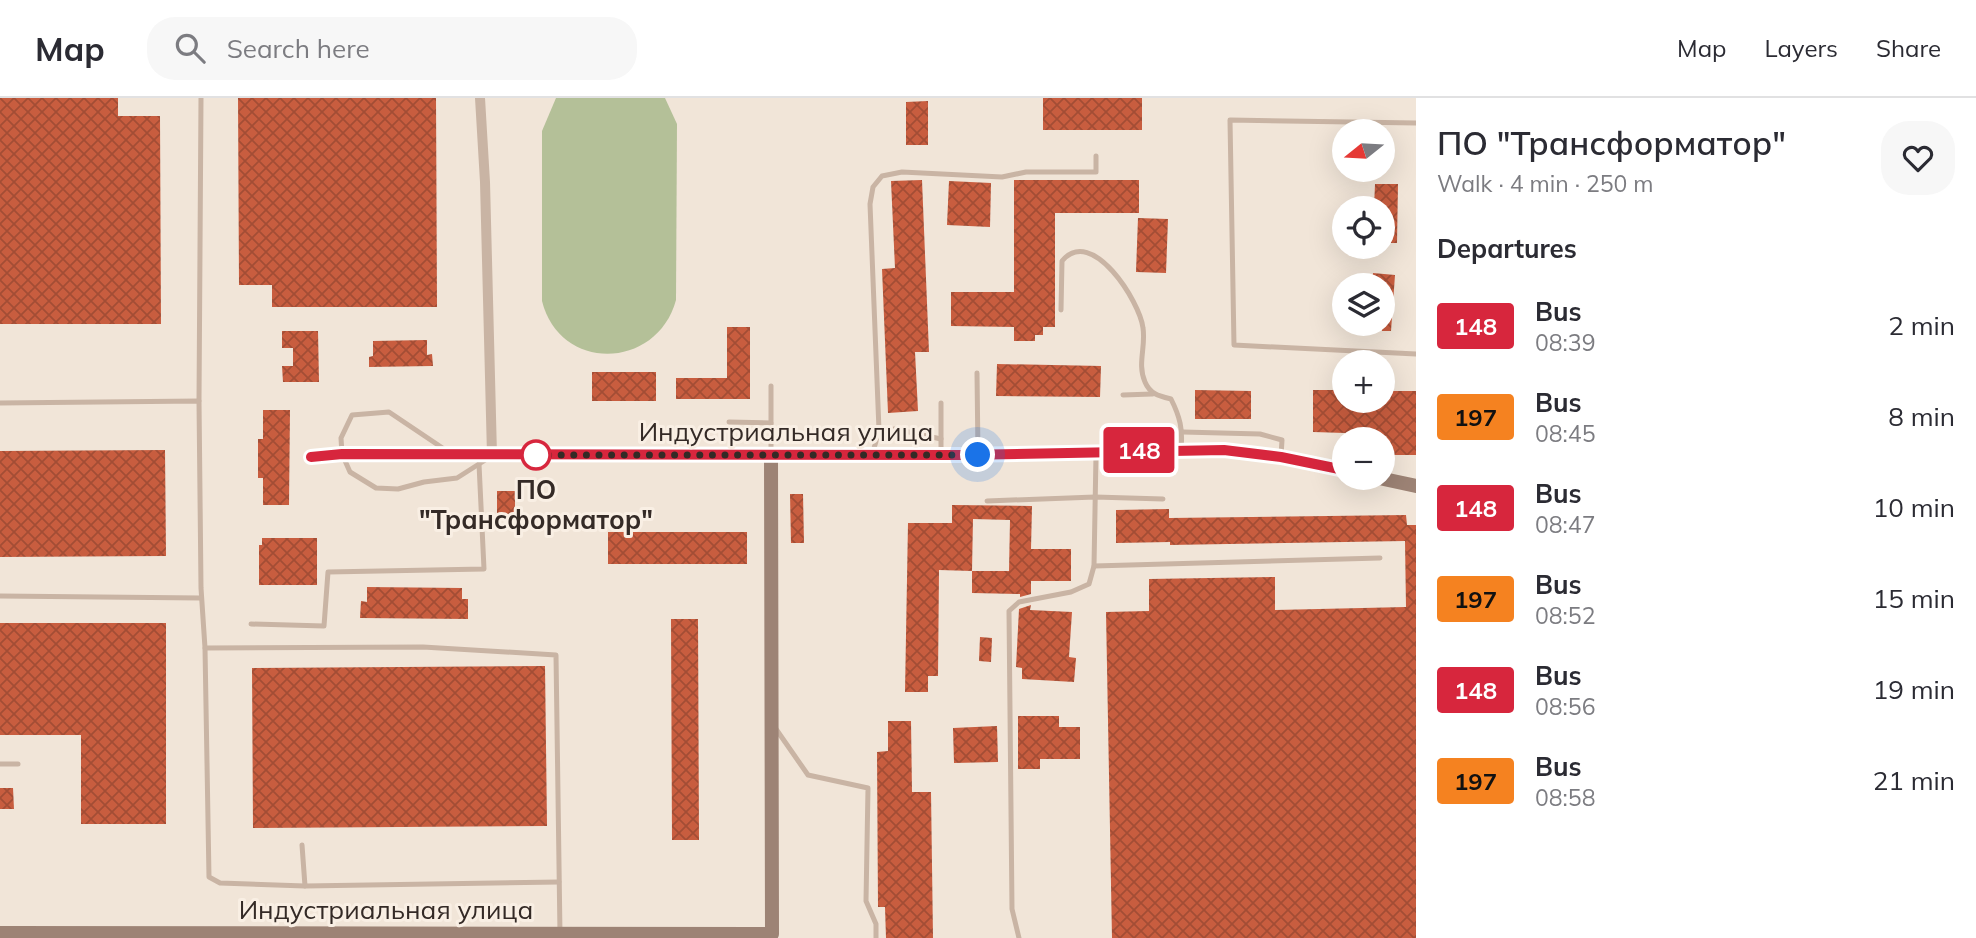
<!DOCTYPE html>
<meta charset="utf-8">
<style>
body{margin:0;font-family:Mulish,sans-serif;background:#f7f7f7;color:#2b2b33;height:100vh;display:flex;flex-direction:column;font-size:26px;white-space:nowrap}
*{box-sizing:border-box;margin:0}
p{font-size:23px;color:#7c7c81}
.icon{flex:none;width:38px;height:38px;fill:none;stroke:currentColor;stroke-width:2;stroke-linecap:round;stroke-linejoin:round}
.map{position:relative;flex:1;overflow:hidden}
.sheet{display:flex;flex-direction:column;background:#fff;width:560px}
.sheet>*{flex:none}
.badge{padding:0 14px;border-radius:5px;font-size:24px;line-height:46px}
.needle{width:46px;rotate:252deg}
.buttons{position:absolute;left:1332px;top:21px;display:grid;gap:14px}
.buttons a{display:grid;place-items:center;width:63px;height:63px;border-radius:50%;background:#fff;box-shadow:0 7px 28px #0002;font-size:35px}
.you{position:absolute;width:35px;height:35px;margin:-18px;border:5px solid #fff;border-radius:50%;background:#1a73e8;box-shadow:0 0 0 10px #1a73e833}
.map>.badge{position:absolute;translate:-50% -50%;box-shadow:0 0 0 4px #fff}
h2{padding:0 21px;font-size:26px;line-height:63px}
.round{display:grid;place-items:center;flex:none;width:74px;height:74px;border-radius:28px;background:#f7f7f7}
.overview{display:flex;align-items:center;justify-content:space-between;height:119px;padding:0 21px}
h1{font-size:33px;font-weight:600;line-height:52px}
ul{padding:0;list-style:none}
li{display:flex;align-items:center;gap:21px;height:91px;padding:0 21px}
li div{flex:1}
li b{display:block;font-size:26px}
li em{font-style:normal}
li .badge{min-width:77px;font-weight:700;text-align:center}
header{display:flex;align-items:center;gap:42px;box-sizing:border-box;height:98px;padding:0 35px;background:#fff;border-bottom:2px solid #e1e1e2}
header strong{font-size:33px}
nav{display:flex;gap:38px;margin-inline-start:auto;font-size:24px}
.search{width:490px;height:63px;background:#f7f7f7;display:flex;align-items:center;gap:18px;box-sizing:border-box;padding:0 24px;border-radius:28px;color:#7c7c81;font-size:26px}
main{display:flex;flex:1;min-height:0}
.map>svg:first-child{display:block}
.park{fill:#b4c098}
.building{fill:url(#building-cross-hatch);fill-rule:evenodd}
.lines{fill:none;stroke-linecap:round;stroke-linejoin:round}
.lane{stroke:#c9b4a4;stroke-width:5}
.street{stroke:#c9b4a4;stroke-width:10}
.secondary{stroke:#9d8375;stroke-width:14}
.line-casing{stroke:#fff;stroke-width:16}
.line{stroke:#d7263d;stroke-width:10}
.walk{stroke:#342a26;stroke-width:7;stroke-dasharray:0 12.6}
.stop-dot{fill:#fff;stroke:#d7263d;stroke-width:3.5}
.labels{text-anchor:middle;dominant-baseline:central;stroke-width:6;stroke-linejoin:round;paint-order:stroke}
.street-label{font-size:26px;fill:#342a26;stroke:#f9efe4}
.stop-label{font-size:26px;font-weight:bold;fill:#342a26;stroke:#f9efe4}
</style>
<header>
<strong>Map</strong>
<div class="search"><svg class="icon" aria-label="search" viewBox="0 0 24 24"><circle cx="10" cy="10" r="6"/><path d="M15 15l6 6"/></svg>Search here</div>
<nav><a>Map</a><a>Layers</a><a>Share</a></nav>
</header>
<main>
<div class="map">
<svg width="1416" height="840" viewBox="0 0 1416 840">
<defs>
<pattern id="building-cross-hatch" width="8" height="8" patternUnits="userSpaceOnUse" patternTransform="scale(1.75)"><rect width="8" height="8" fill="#c85d3f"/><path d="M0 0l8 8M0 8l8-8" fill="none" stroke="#a34d35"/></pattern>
</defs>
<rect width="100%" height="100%" fill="#f1e5d8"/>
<path class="park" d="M556 0H665L677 26 676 202C657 272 560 275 542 203V33Z"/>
<g class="building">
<path d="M0 0H118V18H160L161 226H0Z"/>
<path d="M238 0H436L437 209H272V187H239Z"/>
<rect x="1043" y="0" width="99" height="32"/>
<path d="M928 3V47H906V4Z"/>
<path d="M922 82 929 254H915L918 313 888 315 882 171 895 170 891 83Z"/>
<path d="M1014 82H1139V115H1055V229H1043V237H1035V243H1014V229L951 228V194H1014Z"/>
<path d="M949 83 991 85 990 129 947 127Z"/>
<path d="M1375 86H1398L1397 145H1382V110H1374Z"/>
<path d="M1138 120 1168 121 1166 175 1136 174Z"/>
<path d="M1373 175 1395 177 1391 233H1382V187H1372Z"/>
<path d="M727 229H750V301H676V280H727Z"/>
<path d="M282 233H318L319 284H283L282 268H293V250H282Z"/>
<path d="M427 242V257L432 256 433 268 369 269V259L373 258V243Z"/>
<path d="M997 266 1101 268 1100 299 996 298Z"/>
<rect x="592" y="274" width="64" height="29"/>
<path d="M1195 292 1251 293V321H1195Z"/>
<path d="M1313 292H1344V303H1382V293H1416V357H1382V341H1345V335L1313 334Z"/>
<path d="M263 312H290L289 407H263V380H258V341H263Z"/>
<path d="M165 352 166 458 0 459V353Z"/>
<rect x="497" y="393" width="18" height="25"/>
<path d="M790 396H803L804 445H791Z"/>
<path d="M952 407 1032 408 1031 451H1071V483H1031V496L1020 499V496L972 495V473L939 472 938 578H928V594H905L908 425H952ZM973 421 1010 422 1009 473H972Z"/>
<path d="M1169 411V420L1406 417 1407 427H1416V840H1112L1106 514 1149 513V481L1275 479V512L1406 509 1405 443 1170 447V444L1116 445V412Z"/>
<rect x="608" y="434" width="139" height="32"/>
<path d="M262 440H317V487H259V447H262Z"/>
<path d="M367 489 462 490V501H468V521L360 520 361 503 367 504Z"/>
<path d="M1031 507 1030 512 1072 514 1069 559 1076 560 1074 584 1022 581V570L1016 569 1019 511Z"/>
<path d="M671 521H698L699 742H672Z"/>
<path d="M0 525H166V726H81V637H0Z"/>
<path d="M980 539 992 540 991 564 979 563Z"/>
<path d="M545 568 547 728 253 730 252 570Z"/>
<path d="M1018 618H1059V629H1080V661H1040V671H1018Z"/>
<path d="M888 623H911L912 694H931L933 840H886L885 809H878L877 654 888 653Z"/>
<path d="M997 628 998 664 954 665 953 630Z"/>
<path d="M0 690H13L14 711H0Z"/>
</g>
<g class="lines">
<g class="lane">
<path d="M1416 25 1230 22 1234 247 1416 256"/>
<path d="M1061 212 1062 163C1092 127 1140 204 1143 230 1146 249 1137 266 1145 284 1150 296 1159 298 1171 301 1180 319 1183 331 1181 351"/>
<path d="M977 275 978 357"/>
<path d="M771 288V354"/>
<path d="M1123 297 1152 296"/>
<path d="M199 303 201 0"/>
<path d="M0 305 199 303 201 490 205 550 423 549 556 557 560 836"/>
<path d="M729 324 771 325"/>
<path d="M879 332 895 331 941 341"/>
<path d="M1183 334 1260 336 1282 342 1281 358"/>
<path d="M873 354 879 332 870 106 873 89 882 78 902 74 1002 79 1026 74H1096V58"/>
<path d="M450 355 389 314 352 317 341 340 342 356 350 374 376 390 398 391 424 384 457 380 490 359"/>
<path d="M941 357V305"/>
<path d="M987 403 1095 399 1163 401"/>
<path d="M1094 468 1380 460"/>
<path d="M0 498 201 500"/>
<path d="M251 526 324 528 328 474 484 471 479 366"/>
<path d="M205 550 209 779 220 785 305 788"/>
<path d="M776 631 808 677 868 690 866 803 876 826V840"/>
<path d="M0 666H18"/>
<path d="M302 747 305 788 559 784"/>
<path d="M1019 840 1012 811 1009 513 1019 504 1071 494 1089 486 1094 468 1096 357"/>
</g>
<g class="street">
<path d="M480 0 485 84 492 357"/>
<path d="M311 359 342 356 771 357"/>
</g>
<g class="secondary">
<path d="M1379 380 1416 388"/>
<path d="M0 835 772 836 771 357H978L1224 352 1281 359 1344 372"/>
</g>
</g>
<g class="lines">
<defs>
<path id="line" d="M311 359 342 356 960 357 1224 352 1281 359 1344 372"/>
</defs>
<use href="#line" class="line-casing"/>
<use href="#line" class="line"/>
<path class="walk" d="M536 357H978"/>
</g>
<circle class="stop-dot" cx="536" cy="357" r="14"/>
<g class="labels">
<g class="street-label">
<text x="786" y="333">Индустриальная улица</text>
<text x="386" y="811">Индустриальная улица</text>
</g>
<g class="stop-label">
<text x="536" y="391">ПО<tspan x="536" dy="30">"Трансформатор"</tspan></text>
</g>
</g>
</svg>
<div class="buttons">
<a><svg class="needle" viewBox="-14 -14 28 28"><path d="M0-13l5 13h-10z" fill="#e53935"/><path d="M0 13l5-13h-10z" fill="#7c7c81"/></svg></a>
<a><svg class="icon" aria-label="locate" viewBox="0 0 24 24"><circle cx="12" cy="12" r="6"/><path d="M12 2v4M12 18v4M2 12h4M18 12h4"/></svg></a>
<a><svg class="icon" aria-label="layers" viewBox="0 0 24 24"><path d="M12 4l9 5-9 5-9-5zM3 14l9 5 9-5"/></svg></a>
<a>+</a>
<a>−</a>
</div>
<div class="you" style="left:978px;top:357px"></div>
<b class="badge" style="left:1139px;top:352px;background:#d7263d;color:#fff">148</b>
</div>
<section class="sheet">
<div class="overview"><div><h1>ПО &quot;Трансформатор&quot;</h1><p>Walk · 4 min · 250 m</p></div><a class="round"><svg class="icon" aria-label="heart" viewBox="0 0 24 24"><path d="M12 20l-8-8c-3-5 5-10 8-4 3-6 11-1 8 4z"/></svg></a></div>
<h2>Departures</h2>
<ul>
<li><span class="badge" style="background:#d7263d;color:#fff">148</span><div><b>Bus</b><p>08:39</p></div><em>2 min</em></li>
<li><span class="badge" style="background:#f58220;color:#111">197</span><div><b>Bus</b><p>08:45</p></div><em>8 min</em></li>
<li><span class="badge" style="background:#d7263d;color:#fff">148</span><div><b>Bus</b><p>08:47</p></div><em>10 min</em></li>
<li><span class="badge" style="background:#f58220;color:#111">197</span><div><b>Bus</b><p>08:52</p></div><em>15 min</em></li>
<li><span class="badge" style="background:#d7263d;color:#fff">148</span><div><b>Bus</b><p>08:56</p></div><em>19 min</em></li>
<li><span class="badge" style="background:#f58220;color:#111">197</span><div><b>Bus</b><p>08:58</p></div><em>21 min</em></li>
</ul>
</section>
</main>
